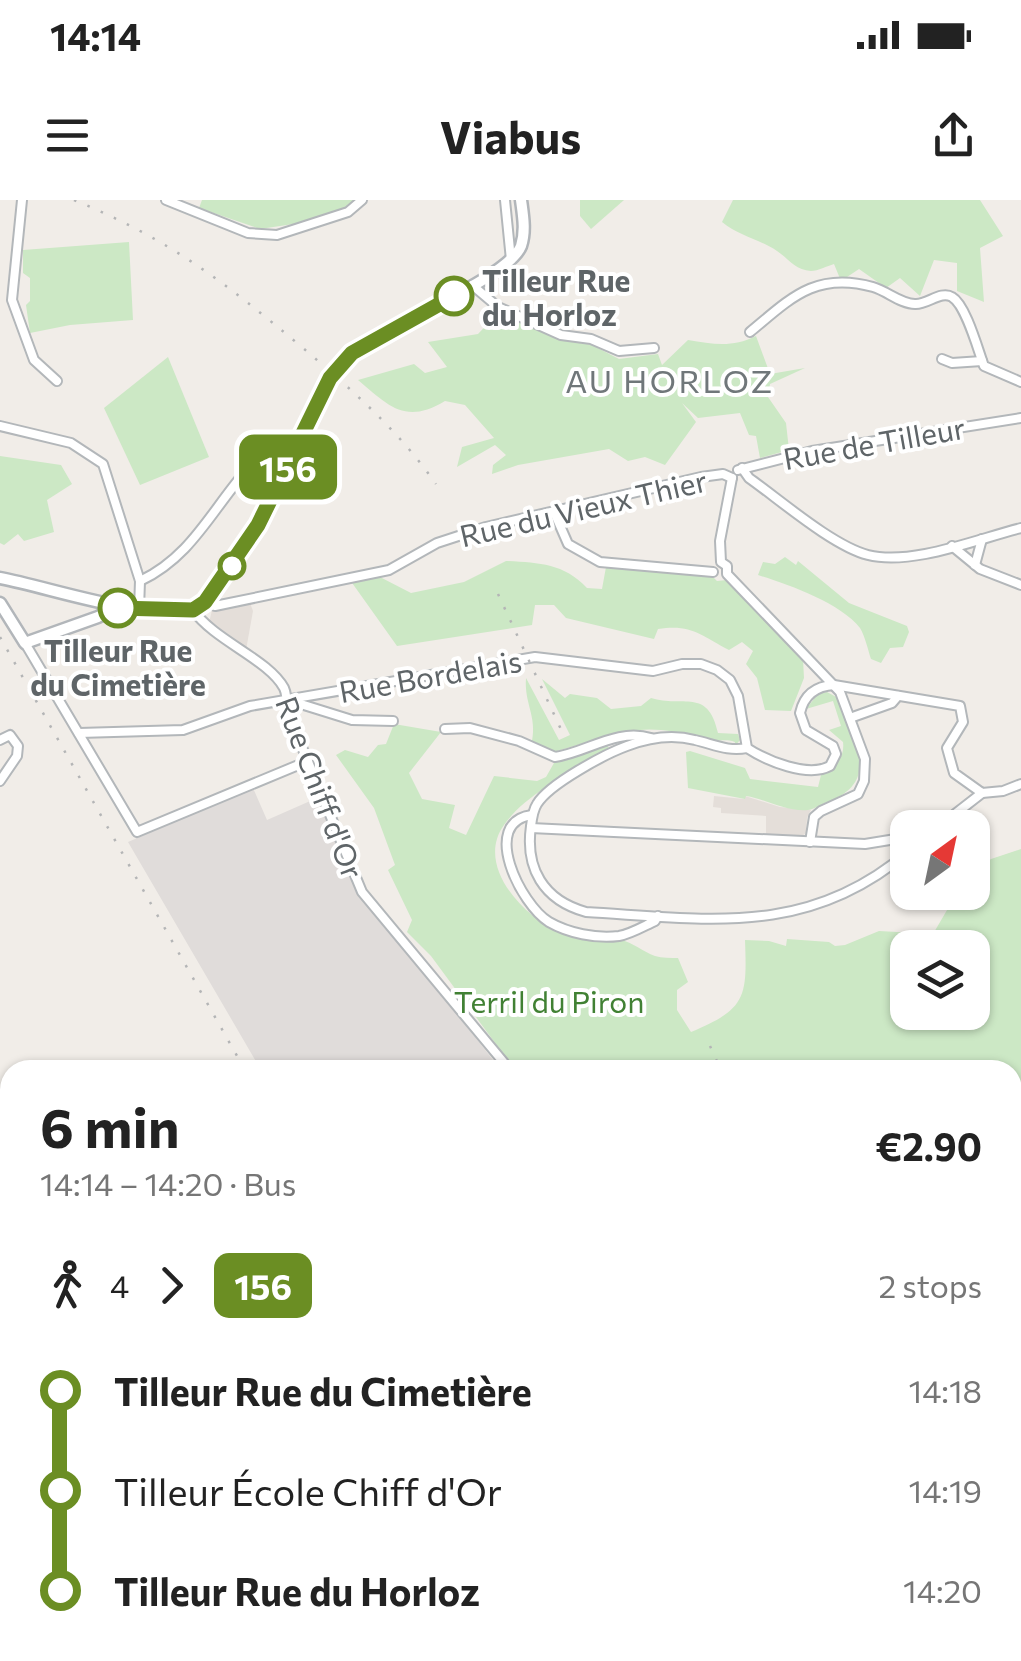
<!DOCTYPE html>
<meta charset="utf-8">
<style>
body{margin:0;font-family:Commissioner,sans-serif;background:#f6f6f6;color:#222;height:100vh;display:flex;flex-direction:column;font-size:38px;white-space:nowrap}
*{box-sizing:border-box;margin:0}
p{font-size:32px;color:#767676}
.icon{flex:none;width:55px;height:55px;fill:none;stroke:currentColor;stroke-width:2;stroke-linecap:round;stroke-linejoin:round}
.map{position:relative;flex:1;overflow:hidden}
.drawer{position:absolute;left:0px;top:860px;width:1022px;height:602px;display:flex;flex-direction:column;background:#fff;border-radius:30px 30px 0 0;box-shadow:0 2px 8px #0004}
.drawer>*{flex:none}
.badge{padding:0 20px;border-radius:15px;font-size:35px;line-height:65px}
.needle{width:65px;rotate:33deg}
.controls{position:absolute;left:890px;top:610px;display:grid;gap:20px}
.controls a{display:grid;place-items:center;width:100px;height:100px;border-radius:20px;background:#fff;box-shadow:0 2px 8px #0004;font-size:50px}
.map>.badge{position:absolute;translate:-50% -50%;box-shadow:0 0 0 5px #fff}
.legs{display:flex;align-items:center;gap:15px;height:110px;padding:0 40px;font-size:32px}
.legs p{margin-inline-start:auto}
.head{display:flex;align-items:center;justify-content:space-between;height:170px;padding:0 40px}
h1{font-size:55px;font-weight:700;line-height:75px}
ul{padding:0 40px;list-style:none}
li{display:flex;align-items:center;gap:35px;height:100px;font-size:38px}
li i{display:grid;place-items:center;width:15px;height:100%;margin:0 12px;background:currentColor}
li i::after{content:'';width:25px;height:25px;margin:-12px;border:8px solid;border-radius:50%;background:#fff}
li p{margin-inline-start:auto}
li:first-child i{background:linear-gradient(#0000 50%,currentColor 0)}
li:last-child i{background:linear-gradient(currentColor 50%,#0000 0)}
.status{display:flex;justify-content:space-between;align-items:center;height:70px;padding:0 50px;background:#fff;direction:ltr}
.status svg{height:28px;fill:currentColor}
header{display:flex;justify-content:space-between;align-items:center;height:130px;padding:0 40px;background:#fff;font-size:45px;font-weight:700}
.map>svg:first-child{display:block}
.industrial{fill:#e0dcda}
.education{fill:#e4ded9}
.green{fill:#cce8c5;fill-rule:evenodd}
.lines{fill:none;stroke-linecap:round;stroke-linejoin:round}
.street-casing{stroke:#b3b7ba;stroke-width:12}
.secondary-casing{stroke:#b2b6ba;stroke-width:15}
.street{stroke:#fff;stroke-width:8}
.secondary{stroke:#fff;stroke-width:10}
.rail{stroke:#b4b5b6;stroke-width:2.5;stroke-dasharray:2.5 12;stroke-linecap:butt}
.line-1-casing{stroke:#fff;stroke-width:22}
.line-1{stroke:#6b8e23;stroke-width:15}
.stop-1-dot{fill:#fff;stroke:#6b8e23;stroke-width:5}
.labels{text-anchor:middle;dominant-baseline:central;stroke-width:8;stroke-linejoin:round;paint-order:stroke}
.stop-label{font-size:30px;font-weight:bold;fill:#5f6568;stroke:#fff;text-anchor:start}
.street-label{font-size:30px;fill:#5f6568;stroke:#fff}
.park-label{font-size:30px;fill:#418134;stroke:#fff}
.neighbourhood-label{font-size:32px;letter-spacing:2.5px;fill:#70777a;stroke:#fff}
</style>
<div class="status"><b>14:14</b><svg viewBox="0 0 49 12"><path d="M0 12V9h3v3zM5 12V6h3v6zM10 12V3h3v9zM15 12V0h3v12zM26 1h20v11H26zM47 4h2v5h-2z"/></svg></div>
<header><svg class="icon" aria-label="menu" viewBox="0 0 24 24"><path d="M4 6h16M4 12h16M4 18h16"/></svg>Viabus<svg class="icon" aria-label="share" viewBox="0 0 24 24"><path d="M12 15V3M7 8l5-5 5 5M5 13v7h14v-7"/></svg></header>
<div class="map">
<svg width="1021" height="1461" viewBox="0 0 1021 1461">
<rect width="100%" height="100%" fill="#f1ede8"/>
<g class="industrial">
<path d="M253 588 267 620 317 598 354 684 501 870H261L128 642Z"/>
<path d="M10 1106V1299L0 1251V1107Z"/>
<path d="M0 1312 10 1353V1452L72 1453 77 1461H0Z"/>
<path d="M122 1453H258L248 1461H130Z"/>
<path d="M592 1453H761L746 1461H597Z"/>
</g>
<g class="education">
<path d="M250 403 253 411 246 450 209 423 212 410Z"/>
<path d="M714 596 744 599 745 596 780 607 811 610 807 618 806 633 802 636 766 634V616L721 613V608L713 607Z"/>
</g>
<g class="green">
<path d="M202 0H356L352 6 300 23 260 29 199 8Z"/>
<path d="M580 0H624L591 29 580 16Z"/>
<path d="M733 0H980L1003 36 980 48 984 102 957 91V63L934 60 920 96 900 78 886 88 859 69 841 81 834 64C827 66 818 71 811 71 795 70 789 59 777 51 759 39 739 36 722 22Z"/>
<path d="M129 42 133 120 70 125 30 133 26 105 30 101V78L23 73V50Z"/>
<path d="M499 112 559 139 592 145 619 159 658 154 662 165 688 140C713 144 732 148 756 136L770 174 805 168 770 184 768 197 786 223 789 250 760 258 756 236 749 235 740 213 698 218 682 203 696 222 665 265 645 257 628 261 609 249 518 265 492 274 493 265 506 255 495 245 457 267 462 247 494 238 465 205 445 201C405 225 389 206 358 180L414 164 425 173 447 167 428 142 478 134Z"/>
<path d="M168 157 209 257 140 285 104 208Z"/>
<path d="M0 256 61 265 72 284 47 300 54 332 24 341 18 334 4 345 0 343Z"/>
<path d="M785 357 796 365 798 361 849 403 907 426 909 432 903 447 890 448 881 463 871 459C868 450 865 436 860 428 841 403 787 384 758 375L763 362 775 364Z"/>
<path d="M506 361C539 363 563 363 587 388L602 389 606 367 710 374 717 381 727 380 803 459 804 478 791 511 765 510 757 478 746 464 753 451 742 442 729 450C700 435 692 424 658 429L654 439 566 418 554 405H535L532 425 397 446 350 380 378 376 411 393 464 382Z"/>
<path d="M526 478 559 540 570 535 542 479 565 498 570 494 597 498 611 509 641 506 651 498C683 508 708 487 718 533L738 534 740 540 734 547 735 542C725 539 722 541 715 541 697 540 679 531 661 530 624 526 588 543 553 552L532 541C537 516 524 503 526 478Z"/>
<path d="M827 492 840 499C853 538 882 580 830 601 823 603 815 609 808 610 787 612 766 599 746 596L745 599 688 588 686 552 690 551 745 568 750 579 818 587 821 575C835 569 845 557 843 542L829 530 841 526 833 501 806 509 818 494Z"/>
<path d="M394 524 441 532 409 573 422 599 455 605 449 628 466 635 494 576 537 581 546 577 554 563 607 545 610 550C576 571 528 591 504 625 475 665 523 717 560 732 583 742 598 737 620 740 633 742 643 752 655 756 662 758 671 758 678 758L688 782 677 790V810L691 832C747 809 747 796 745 740L769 741 786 746 787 739 829 742 835 746 845 745 879 731 933 734 957 693 972 692 973 673 991 659 1021 649V1104L1013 1106 1012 870H515L431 756 407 732 412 720 388 670 395 665 374 608 336 555 345 550 368 557 378 545 386 544ZM908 748H972V812H908Z"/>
<path d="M1013 1304 1021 1308V1461H1003L999 1453 1012 1452Z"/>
</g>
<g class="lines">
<defs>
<g id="street">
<path d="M22 0 12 100 34 160 57 181"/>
<path d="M166 0 248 33 277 35 348 12 362 0"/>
<path d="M505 0 511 60"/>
<path d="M472 85 498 107 561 135 591 139 619 151 654 148"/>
<path d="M750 132C790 99 815 71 873 87 887 91 901 104 915 104 927 105 941 90 952 97 966 105 978 150 984 166L1021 182"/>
<path d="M942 159 952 163 982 161"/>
<path d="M0 226 71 243 103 264 140 381 139 409"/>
<path d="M742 268 749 278C780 300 833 346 868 355 912 366 977 339 1021 328"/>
<path d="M738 270 812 251 1021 218"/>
<path d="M732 278 720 341 721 362 727 366V374L840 492 865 559 864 581 858 594 821 611 814 617 810 642"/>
<path d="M554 312 568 344 600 362 713 372"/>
<path d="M952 346 980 369 1021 385"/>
<path d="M975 365 982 339"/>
<path d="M140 381C191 357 211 311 246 271"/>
<path d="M205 402 215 406 389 370 437 343 486 327 701 277 723 274 732 278"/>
<path d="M193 410C215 441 268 459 284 488 287 494 287 504 287 511L362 692 510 870"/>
<path d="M25 443 137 632 308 561"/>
<path d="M291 501 352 520 393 521"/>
<path d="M850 518 892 503 898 496"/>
<path d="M445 529 470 528 519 541 555 557C588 552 616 528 651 538"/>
<path d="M79 533 183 530 250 506 535 457 653 471 682 464H701L717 470 730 480 738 496 747 548C767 561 808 578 830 566L836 554 833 546 806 530 800 513C804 495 816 486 834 485L960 506 963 522 947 548 954 573 982 593 1003 591 1021 584"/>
<path d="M0 540 10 535 18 546 17 556 0 581"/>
<path d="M747 548C728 552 713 544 695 540 672 534 648 538 627 546 605 554 549 584 537 604 533 610 532 618 531 626 525 668 543 700 586 712 707 719 807 738 908 652"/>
<path d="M532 615C479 622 521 705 549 722 568 733 596 739 619 736 631 734 644 726 655 721L658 716"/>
<path d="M531 628 865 644 908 637"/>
<path d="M937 628 982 593"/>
<path d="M587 1452 592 1461"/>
<path d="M911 1452 916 1461"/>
<path d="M256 1461 265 1452"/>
</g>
<g id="secondary">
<path d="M0 378C53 388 150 423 199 408L258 325 330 178C336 170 342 162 350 155 383 127 508 79 521 46 526 31 523 15 521 0"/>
<path d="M0 403 25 443 98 417 114 408"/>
<path d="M0 1276 10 1322"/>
<path d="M80 1452 86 1461"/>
</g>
</defs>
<use href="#street" class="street-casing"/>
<use href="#secondary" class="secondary-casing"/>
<use href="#street" class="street"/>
<use href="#secondary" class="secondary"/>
<g class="rail">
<path d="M74 0C171 40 224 82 303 148 352 190 399 231 436 284"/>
<path d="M498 394 565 538"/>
<path d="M0 437 245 870"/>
<path d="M710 846 721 870"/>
<path d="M576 1452 581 1461"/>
<path d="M990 1452 994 1461"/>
</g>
</g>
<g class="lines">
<defs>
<path id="line-1" d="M118 408 193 410 205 402 258 325 330 178 352 153 454 96"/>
</defs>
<use href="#line-1" class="line-1-casing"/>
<use href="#line-1" class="line-1"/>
</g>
<g class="stop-1-dot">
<circle cx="454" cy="96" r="18"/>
<circle cx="232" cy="366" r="12"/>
<circle cx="118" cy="408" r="18"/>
</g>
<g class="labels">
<g class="stop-label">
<text x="482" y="79">Tilleur Rue<tspan x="482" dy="34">du Horloz</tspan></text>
<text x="118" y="449" text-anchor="middle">Tilleur Rue<tspan x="118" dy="34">du Cimetière</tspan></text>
</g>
<g class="street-label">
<text transform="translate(874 242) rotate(-10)">Rue de Tilleur</text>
<text transform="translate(583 307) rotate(-13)">Rue du Vieux Thier</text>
<text transform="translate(430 475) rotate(-10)">Rue Bordelais</text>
<text transform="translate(321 587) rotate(69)">Rue Chiff d'Or</text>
</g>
<g class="park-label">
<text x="549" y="800">Terril du Piron</text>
</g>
<g class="neighbourhood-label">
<text x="670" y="180">AU HORLOZ</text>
</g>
</g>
</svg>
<div class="controls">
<a><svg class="needle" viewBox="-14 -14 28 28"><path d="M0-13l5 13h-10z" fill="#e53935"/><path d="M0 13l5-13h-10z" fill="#767676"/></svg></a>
<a><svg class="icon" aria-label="layers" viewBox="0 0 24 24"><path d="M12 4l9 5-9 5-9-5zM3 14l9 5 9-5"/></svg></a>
</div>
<b class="badge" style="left:288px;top:267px;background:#6b8e23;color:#fff">156</b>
<section class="drawer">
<div class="head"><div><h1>6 min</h1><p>14:14 – 14:20 · Bus</p></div><b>€2.90</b></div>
<div class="legs"><svg class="icon" aria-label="walk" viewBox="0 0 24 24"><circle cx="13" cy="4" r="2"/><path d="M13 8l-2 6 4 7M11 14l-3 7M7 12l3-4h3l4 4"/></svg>4<svg class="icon" aria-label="forward" viewBox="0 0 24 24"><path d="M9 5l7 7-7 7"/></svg><b class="badge" style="background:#6b8e23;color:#fff">156</b><p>2 stops</p></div>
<ul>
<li><i style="color:#6b8e23"></i><b>Tilleur Rue du Cimetière</b><p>14:18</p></li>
<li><i style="color:#6b8e23"></i><span>Tilleur École Chiff d'Or</span><p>14:19</p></li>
<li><i style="color:#6b8e23"></i><b>Tilleur Rue du Horloz</b><p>14:20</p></li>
</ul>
</section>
</div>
